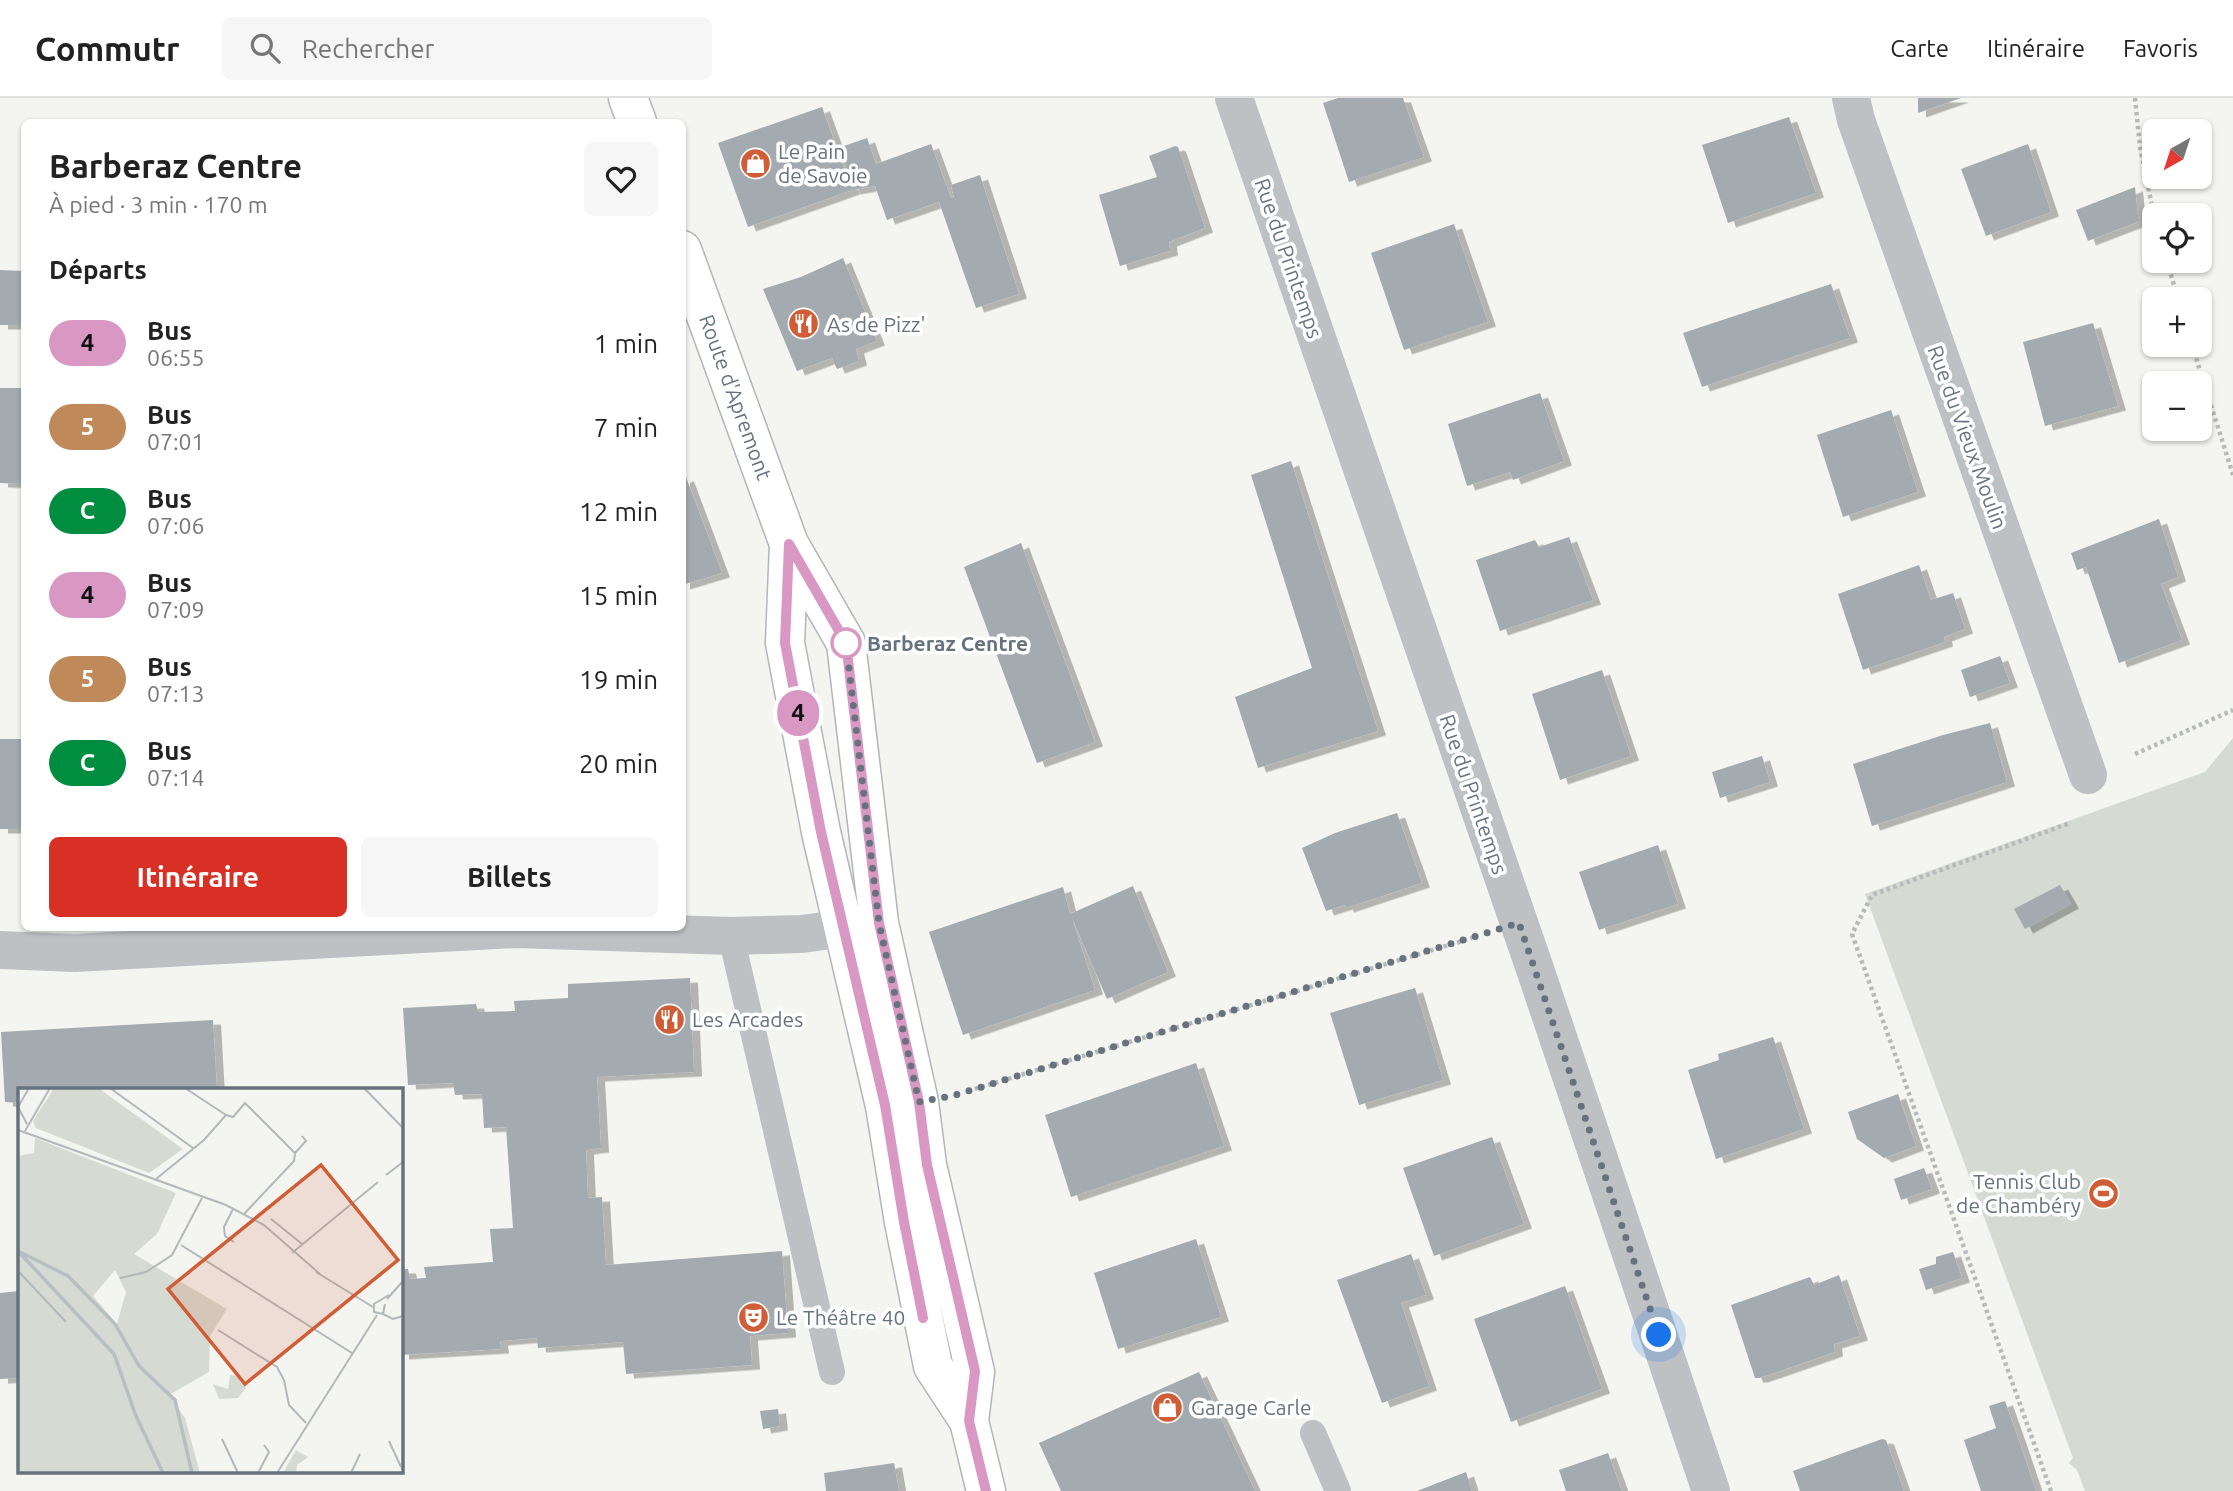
<!DOCTYPE html>
<html lang="fr">
<meta charset="utf-8">
<style>
body{margin:0;font-family:Ubuntu,sans-serif;background:#f6f6f6;color:#222;height:100vh;display:flex;flex-direction:column;font-size:26px;white-space:nowrap}
*{box-sizing:border-box;margin:0}
p{font-size:23px;color:#767676}
.icon{flex:none;width:38px;height:38px;fill:none;stroke:currentColor;stroke-width:2;stroke-linecap:round;stroke-linejoin:round}
.map{position:relative;flex:1;overflow:hidden}
.details{position:absolute;left:21px;top:21px;width:665px;height:812px;display:flex;flex-direction:column;background:#fff;border-radius:10px;box-shadow:0 2px 5px #0004}
.details>*{flex:none}
.badge{padding:0 14px;border-radius:23px;font-size:24px;line-height:46px}
.needle{width:46px;rotate:219deg}
.buttons{position:absolute;left:2142px;top:21px;display:grid;gap:14px}
.buttons a{display:grid;place-items:center;width:70px;height:70px;border-radius:10px;background:#fff;box-shadow:0 2px 5px #0004;font-size:35px}
.you{position:absolute;width:35px;height:35px;margin:-18px;border:5px solid #fff;border-radius:50%;background:#1a73e8;box-shadow:0 0 0 10px #1a73e833}
.map>.badge{position:absolute;translate:-50% -50%;box-shadow:0 0 0 4px #fff}
h2{padding:0 28px;font-size:26px;line-height:63px}
.round{display:grid;place-items:center;flex:none;width:74px;height:74px;border-radius:10px;background:#f6f6f6}
.headline{display:flex;align-items:center;justify-content:space-between;height:119px;padding:0 28px}
h1{font-size:33px;font-weight:700;line-height:52px}
.action{display:flex;gap:14px;margin-top:auto;padding:14px 28px}
.action a{flex:1;height:80px;border-radius:10px;background:#d93025;color:#fff;font-size:28px;font-weight:700;line-height:80px;text-align:center}
.action a+a{background:#f6f6f6;color:#222}
ul{padding:0;list-style:none}
li{display:flex;align-items:center;gap:21px;height:84px;padding:0 28px}
li div{flex:1}
li b{display:block;font-size:26px}
li em{font-style:normal}
li .badge{min-width:77px;font-weight:700;text-align:center}
header{display:flex;align-items:center;gap:42px;box-sizing:border-box;height:98px;padding:0 35px;background:#fff;border-bottom:2px solid #e0e0e0}
header strong{font-size:33px}
nav{display:flex;gap:38px;margin-inline-start:auto;font-size:24px}
.search{width:490px;height:63px;background:#f6f6f6;display:flex;align-items:center;gap:18px;box-sizing:border-box;padding:0 24px;border-radius:10px;color:#767676;font-size:26px}
.map>svg:first-child{display:block}
.green{fill:#d5dad2}
.building{fill:#a4abb0;filter:url(#shadow)}
.lines{fill:none;stroke-linecap:round;stroke-linejoin:round}
.secondary-casing{stroke:#b2b6ba;stroke-width:41}
.path{stroke:#b7babc;stroke-width:4.5;stroke-dasharray:3.5 3.5;stroke-linecap:butt}
.service{stroke:#bdc1c4;stroke-width:26}
.minor{stroke:#bdc1c4;stroke-width:38}
.secondary{stroke:#fff;stroke-width:38}
.line-casing{stroke:#fff;stroke-width:16}
.line{stroke:#d898c3;stroke-width:10}
.walk{stroke:#66737e;stroke-width:7;stroke-dasharray:0 12.6}
.stop-dot{fill:#fff;stroke:#d898c3;stroke-width:3.5}
.labels{text-anchor:middle;dominant-baseline:central;stroke-width:7;stroke-linejoin:round;paint-order:stroke}
.poi-label{font-size:21px;fill:#66737e;stroke:#fff;text-anchor:start}
.street-label{font-size:21px;fill:#66737e;stroke:#fff}
.stop-label{font-size:21px;font-weight:bold;fill:#66737e;stroke:#fff;text-anchor:start}
.inset-river{fill:none;stroke:#b6c0c4;stroke-width:3.5}
.inset-road{fill:none;stroke:#b2b8bb;stroke-width:2}
.view{fill:#d05d35;fill-opacity:0.15;stroke:#d05d35;stroke-width:3.5}
.inset-edge{fill:none;stroke:#66737e;stroke-width:3.5}
</style>
<header>
<strong>Commutr</strong>
<div class="search"><svg class="icon" aria-label="search" viewBox="0 0 24 24"><circle cx="10" cy="10" r="6"/><path d="M15 15l6 6"/></svg>Rechercher</div>
<nav><a>Carte</a><a>Itinéraire</a><a>Favoris</a></nav>
</header>
<div class="map">
<svg width="2233" height="1393" viewBox="0 0 2233 1393">
<defs>
<filter id="shadow"><feDropShadow dx="8" dy="4.5" stdDeviation="0" flood-color="#0004"/></filter>
</defs>
<rect width="100%" height="100%" fill="#f4f4f0"/>
<path class="green" d="M2233 640V1393H2085L2077 1372 2069 1365 2073 1360 1865 796 2205 674Z"/>
<g class="building">
<path d="M1338 0H1403L1424 59 1349 84 1323 5Z"/>
<path d="M1918 0H1961L1918 15Z"/>
<path d="M822 9 852 92 748 129 718 45Z"/>
<path d="M1789 19 1816 95 1728 125 1702 47Z"/>
<path d="M867 40 876 66 931 46 951 100 954 99 951 87 980 77 1019 196 976 210 939 104 887 122 875 88 852 92 841 49Z"/>
<path d="M2028 46 2051 114 1986 138 1961 71Z"/>
<path d="M1175 48 1178 49 1205 130 1169 144 1170 153 1120 168 1099 97 1157 79 1149 58Z"/>
<path d="M2135 89 2138 119 2140 123 2088 143 2076 112Z"/>
<path d="M1454 126 1488 224 1404 252 1371 155Z"/>
<path d="M843 160 877 243 856 251 859 263 837 271 832 260 797 273 763 191 801 179Z"/>
<path d="M0 172 24 173 23 227H0Z"/>
<path d="M1831 186 1850 240 1702 289 1683 235Z"/>
<path d="M2093 225 2118 308 2045 328 2023 244Z"/>
<path d="M0 290H24V386L0 385Z"/>
<path d="M1540 295 1564 363 1513 382 1510 374 1467 388 1448 326Z"/>
<path d="M1891 312 1918 394 1843 419 1817 337Z"/>
<path d="M1291 363 1378 633 1258 670 1235 599 1312 570 1251 377Z"/>
<path d="M686 379 722 475 682 487V380Z"/>
<path d="M2159 421 2178 479 2161 486 2182 542 2119 565 2086 469 2077 472 2071 455Z"/>
<path d="M1569 439 1593 502 1500 533 1476 462 1535 442 1539 449Z"/>
<path d="M1021 445 1095 644 1037 665 964 469Z"/>
<path d="M1919 467 1931 502 1953 495 1965 531 1944 539 1945 544 1863 572 1838 496Z"/>
<path d="M2000 558 2010 585 1970 599 1961 572Z"/>
<path d="M1602 572 1631 658 1560 682 1532 596Z"/>
<path d="M1990 625 2007 684 1872 728 1853 666 1943 637Z"/>
<rect x="0" y="641" width="24" height="90"/>
<path d="M1762 658 1770 684 1720 700 1712 674Z"/>
<path d="M1397 715 1422 785 1346 810 1345 807 1326 813 1302 750 1335 735Z"/>
<path d="M1658 747 1678 806 1599 832 1579 774Z"/>
<path d="M2060 787 2071 806 2025 831 2014 811Z"/>
<path d="M1133 788 1168 874 1107 901 1072 820 1095 892 963 937 929 834 1063 789 1070 816Z"/>
<path d="M690 880 694 974 597 979 601 1050 586 1052 588 1100 602 1099 606 1167 782 1153 788 1235 750 1238 752 1267 626 1276 623 1244 538 1250 537 1240 500 1243 501 1251 401 1257V1171H408L410 1181 426 1180 424 1169 493 1164 490 1131 513 1130 506 1029 484 1030 482 996 455 997 453 985 408 987 403 910 476 906 478 914 515 913 514 903 568 900V886Z"/>
<path d="M1415 890 1443 982 1359 1007 1330 915Z"/>
<path d="M213 922 217 992H19V1005L5 1004 1 934Z"/>
<path d="M1773 939 1804 1031 1716 1061 1688 972 1719 962 1718 956Z"/>
<path d="M1196 965 1224 1048 1071 1099 1045 1017Z"/>
<path d="M1898 996 1916 1048 1884 1060 1857 1041 1848 1014Z"/>
<path d="M1492 1039 1524 1126 1434 1158 1403 1070Z"/>
<path d="M1924 1070 1932 1091 1901 1102 1894 1081Z"/>
<path d="M1196 1141 1221 1219 1118 1251 1094 1175Z"/>
<path d="M1953 1154 1962 1180 1926 1192 1919 1171 1936 1166V1159Z"/>
<path d="M1411 1156 1426 1197 1401 1205 1429 1288 1382 1305 1337 1182Z"/>
<path d="M1839 1177 1860 1238 1834 1246 1835 1254 1760 1280H1755L1731 1207 1810 1179 1814 1187Z"/>
<path d="M1565 1188 1602 1291 1511 1324 1474 1221Z"/>
<path d="M19 1193V1280L0 1281V1195Z"/>
<path d="M1199 1274 1255 1393H1061L1039 1345Z"/>
<path d="M2005 1303 2018 1340 2036 1393H1981L1964 1342 1996 1330 1989 1308Z"/>
<path d="M778 1311 780 1328 763 1331 760 1313Z"/>
<path d="M1882 1341 1886 1342 1904 1393H1800L1793 1373Z"/>
<path d="M1608 1355 1622 1393H1566L1559 1372Z"/>
<path d="M894 1365 899 1393H826L824 1375Z"/>
<path d="M1466 1374 1472 1393H1417Z"/>
</g>
<g class="lines">
<defs>
<g id="secondary">
<path d="M628 0 637 24"/>
<path d="M682 152 789 446 846 545 879 825 919 1004 927 1067 975 1274 969 1323"/>
<path d="M789 446 785 545 821 734 885 1008 904 1124 933 1268 969 1323 986 1393"/>
</g>
</defs>
<use href="#secondary" class="secondary-casing"/>
<g class="path">
<path d="M2135 0 2140 49 2154 118"/>
<path d="M2167 163 2178 201"/>
<path d="M2192 247 2233 377"/>
<path d="M2135 656 2233 612"/>
<path d="M968 993 1472 840"/>
<path d="M2051 1393 1852 836 1872 797 2070 725"/>
</g>
<g class="service">
<path d="M731 838 832 1274"/>
<path d="M1313 1335 1338 1393"/>
</g>
<g class="minor">
<path d="M1234 0 1536 874 1711 1393"/>
<path d="M1851 0 1856 22 2088 677"/>
<path d="M0 852 75 855 516 831 731 838 802 836 875 826"/>
</g>
<use href="#secondary" class="secondary"/>
</g>
<g class="lines">
<defs>
<path id="line" d="M923 1220 904 1124 885 1007 821 734 785 545 789 446 846 545 879 825 919 1004 927 1067 975 1273 969 1323 986 1393"/>
</defs>
<use href="#line" class="line-casing"/>
<use href="#line" class="line"/>
<path class="walk" d="M846 545 879 825 919 1004 952 998 1519 825 1659 1237"/>
</g>
<defs>
<symbol id="shop-disc" viewBox="-11 -11 22 22"><circle r="9.5" fill="#d05d35" stroke="#fff"/><path d="M-5-2.5h2.3a2.7 3.5 0 0 1 5.4 0H5L5.5 6h-11ZM-1.5-2.5h3a1.5 2.3 0 0 0-3 0Z" fill="#fff"/></symbol>
<symbol id="restaurant-disc" viewBox="-11 -11 22 22"><circle r="9.5" fill="#d05d35" stroke="#fff"/><path d="M-5-6h1v4h1v-4h1v4h1v-4h1v5L-1.5 .5V6h-2V.5L-5-1ZM5-6V6H3V1.5H1.5Q1.5-4 5-6Z" fill="#fff"/></symbol>
<symbol id="stadium-disc" viewBox="-11 -11 22 22"><circle r="9.5" fill="#d05d35" stroke="#fff"/><path d="M0-5a6.5 5 0 1 0 0 10a6.5 5 0 1 0 0-10ZM-3.5-1.8h7v3.6h-7Z" fill="#fff"/></symbol>
<symbol id="theatre-disc" viewBox="-11 -11 22 22"><circle r="9.5" fill="#d05d35" stroke="#fff"/><path d="M-5-5.5Q0-4 5-5.5V0Q5 5 0 6Q-5 5-5 0ZM-3.3-2.5H-1v1.5H-3.3ZM1-2.5H3.3v1.5H1ZM-2.8 1Q0 5.5 2.8 1Z" fill="#fff"/></symbol>
</defs>
<g fill-rule="evenodd">
<use href="#shop-disc" x="738" y="48" width="35" height="35"/>
<use href="#restaurant-disc" x="786" y="208" width="35" height="35"/>
<use href="#restaurant-disc" x="652" y="904" width="35" height="35"/>
<use href="#stadium-disc" x="2086" y="1078" width="35" height="35"/>
<use href="#theatre-disc" x="736" y="1202" width="35" height="35"/>
<use href="#shop-disc" x="1150" y="1292" width="35" height="35"/>
</g>
<circle class="stop-dot" cx="846" cy="545" r="14"/>
<g class="labels">
<g class="poi-label">
<text x="778" y="53">Le Pain<tspan x="778" dy="24">de Savoie</tspan></text>
<text x="827" y="226">As de Pizz'</text>
<text x="692" y="921">Les Arcades</text>
<text x="2081" y="1083" text-anchor="end">Tennis Club<tspan x="2081" dy="24">de Chambéry</tspan></text>
<text x="776" y="1219">Le Théâtre 40</text>
<text x="1191" y="1309">Garage Carle</text>
</g>
<g class="street-label">
<text transform="translate(1289 160) rotate(71)">Rue du Printemps</text>
<text transform="translate(736 299) rotate(70)">Route d'Apremont</text>
<text transform="translate(1968 339) rotate(70)">Rue du Vieux Moulin</text>
<text transform="translate(1474 696) rotate(71)">Rue du Printemps</text>
</g>
<g class="stop-label">
<text x="867" y="545">Barberaz Centre</text>
</g>
</g>
<g transform="translate(18 990)">
<rect width="385" height="385" fill="#f4f4f0"/>
<path d="M36 0H80L165 61 131 85 18 40 15 33ZM17 50 158 105 139 146 116 166 209 221 192 248 191 284 151 307 167 330 182 385H0V68L16 65ZM97 182 108 204 99 236 75 208ZM212 287 221 288 228 300 220 310 201 311 195 296 210 301ZM278 362 290 369 279 377 278 385H265Z" fill="#d5dad2" fill-rule="evenodd"/>
<path class="inset-river" d="M0 163 50 188 97 236 121 278 157 312 174 385M1 164 96 266 118 328 145 385"/>
<path class="inset-road" d="M92 0 175 60M167 0 208 27M346 0 385 40M208 27 215 29 227 15 277 65 276 73 226 126M9 36 0 19 11 0M0 42 208 117 246 137 302 186M7 43 32 0M277 65 288 53 284 48M368 87 385 74M138 91 186 52 208 27M215 121 206 139 207 148 216 154M253 131 284 156M163 157 334 265M274 165 360 94M0 183 48 234M298 184 355 219M102 190 128 184 154 167 184 110M369 211 385 193M367 216 365 226 356 224V216L371 207M365 226 375 231 385 228M200 242 259 279 266 292 271 317 288 335M204 351 220 385M371 353 383 379M240 385 251 364 246 357M259 385 359 227M333 385 342 366"/>
<path class="view" d="M303 77 380 172 227 296 150 201Z"/>
<rect width="385" height="385" class="inset-edge"/>
</g>
</svg>
<div class="buttons">
<a><svg class="needle" viewBox="-14 -14 28 28"><path d="M0-13l5 13h-10z" fill="#e53935"/><path d="M0 13l5-13h-10z" fill="#767676"/></svg></a>
<a><svg class="icon" aria-label="locate" viewBox="0 0 24 24"><circle cx="12" cy="12" r="6"/><path d="M12 2v4M12 18v4M2 12h4M18 12h4"/></svg></a>
<a>+</a>
<a>−</a>
</div>
<div class="you" style="left:1659px;top:1237px"></div>
<b class="badge" style="left:798px;top:615px;background:#d898c3;color:#111">4</b>
<section class="details">
<div class="headline"><div><h1>Barberaz Centre</h1><p>À pied · 3 min · 170 m</p></div><a class="round"><svg class="icon" aria-label="heart" viewBox="0 0 24 24"><path d="M12 20l-8-8c-3-5 5-10 8-4 3-6 11-1 8 4z"/></svg></a></div>
<h2>Départs</h2>
<ul>
<li><span class="badge" style="background:#d898c3;color:#111">4</span><div><b>Bus</b><p>06:55</p></div><em>1 min</em></li>
<li><span class="badge" style="background:#bf8959;color:#fff">5</span><div><b>Bus</b><p>07:01</p></div><em>7 min</em></li>
<li><span class="badge" style="background:#008d3f;color:#fff">C</span><div><b>Bus</b><p>07:06</p></div><em>12 min</em></li>
<li><span class="badge" style="background:#d898c3;color:#111">4</span><div><b>Bus</b><p>07:09</p></div><em>15 min</em></li>
<li><span class="badge" style="background:#bf8959;color:#fff">5</span><div><b>Bus</b><p>07:13</p></div><em>19 min</em></li>
<li><span class="badge" style="background:#008d3f;color:#fff">C</span><div><b>Bus</b><p>07:14</p></div><em>20 min</em></li>
</ul>
<div class="action"><a>Itinéraire</a><a>Billets</a></div>
</section>
</div>
